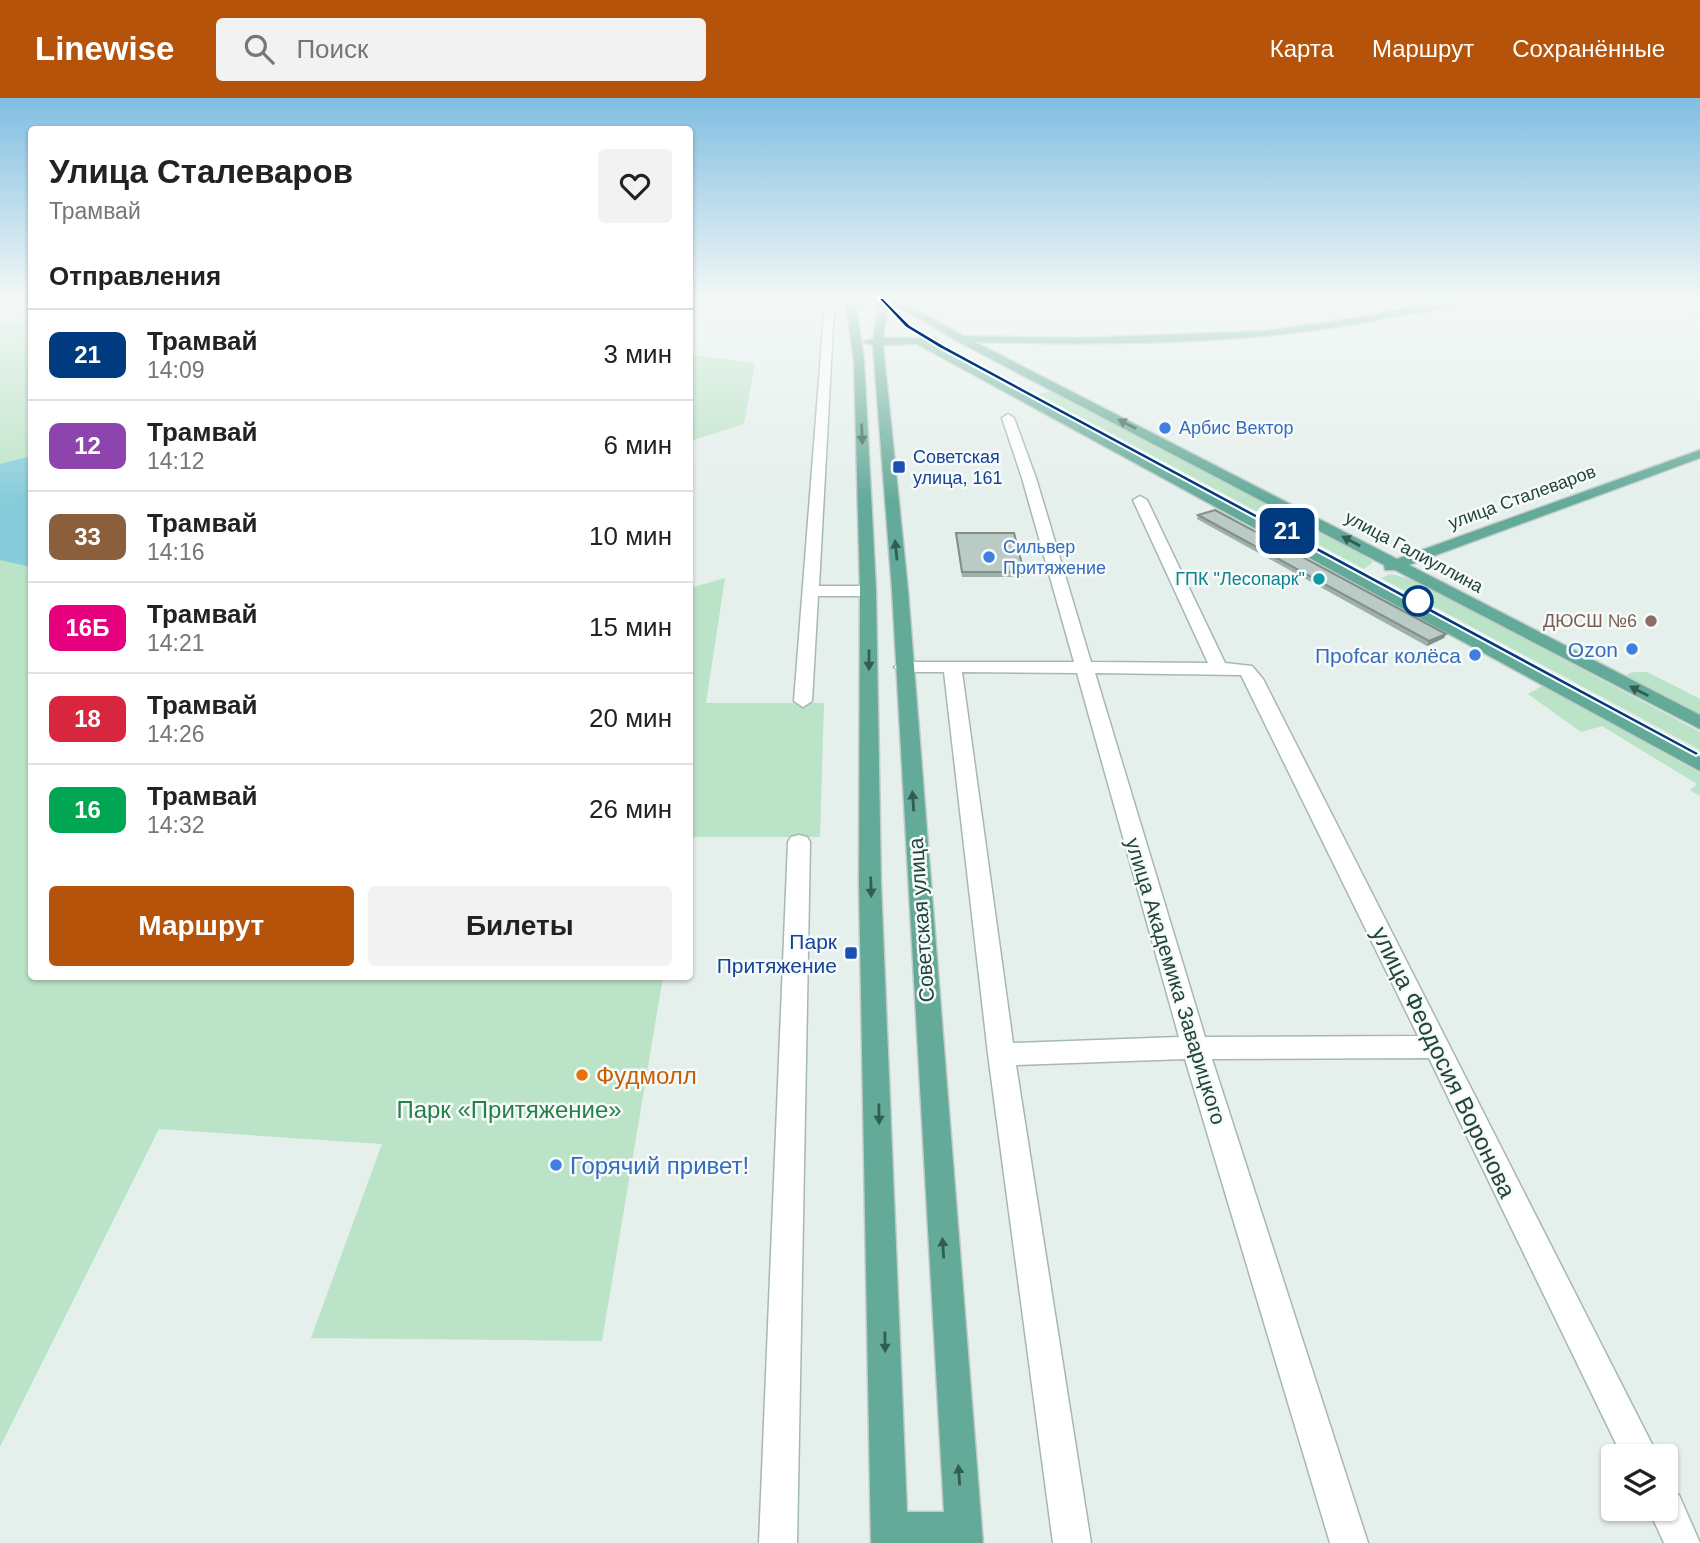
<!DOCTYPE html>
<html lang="ru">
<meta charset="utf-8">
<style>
body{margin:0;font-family:Helvetica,sans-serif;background:#f2f2f2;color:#222;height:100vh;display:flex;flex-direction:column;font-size:26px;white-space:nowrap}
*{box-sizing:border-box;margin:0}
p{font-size:23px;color:#767676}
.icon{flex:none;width:38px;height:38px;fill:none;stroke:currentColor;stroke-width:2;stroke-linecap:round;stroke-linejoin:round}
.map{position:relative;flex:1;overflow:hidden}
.sheet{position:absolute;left:28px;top:28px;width:665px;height:854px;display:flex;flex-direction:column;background:#fff;border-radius:7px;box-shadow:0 2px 5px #0004}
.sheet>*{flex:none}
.badge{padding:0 14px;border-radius:10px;font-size:24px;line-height:46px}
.buttons{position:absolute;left:1601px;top:1346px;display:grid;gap:14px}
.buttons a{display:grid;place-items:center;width:77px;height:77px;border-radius:7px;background:#fff;box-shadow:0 2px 5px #0004;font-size:35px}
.map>.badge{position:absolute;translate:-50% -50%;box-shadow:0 0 0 4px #fff}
h2{padding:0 21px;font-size:26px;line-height:63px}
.round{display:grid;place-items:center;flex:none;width:74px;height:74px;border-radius:7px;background:#f2f2f2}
.summary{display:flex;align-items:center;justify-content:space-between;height:119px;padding:0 21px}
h1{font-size:33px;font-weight:700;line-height:52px}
.primary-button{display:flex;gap:14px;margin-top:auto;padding:14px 21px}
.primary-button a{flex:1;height:80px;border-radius:7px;background:#b45309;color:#fff;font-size:28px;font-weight:700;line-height:80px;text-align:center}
.primary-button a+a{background:#f2f2f2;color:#222}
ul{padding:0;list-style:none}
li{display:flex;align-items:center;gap:21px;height:91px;padding:0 21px;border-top:2px solid #e0e0e0}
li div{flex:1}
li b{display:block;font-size:26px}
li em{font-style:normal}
li .badge{min-width:77px;font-weight:700;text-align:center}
header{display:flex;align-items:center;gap:42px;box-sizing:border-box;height:98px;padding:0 35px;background:#b45309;color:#fff}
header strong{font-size:33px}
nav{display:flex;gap:38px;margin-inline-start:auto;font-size:24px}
.search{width:490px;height:63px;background:#f2f2f2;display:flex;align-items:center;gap:18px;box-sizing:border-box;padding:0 24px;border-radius:7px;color:#767676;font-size:26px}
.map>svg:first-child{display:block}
.green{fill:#bbe3c7}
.water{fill:#87ccda}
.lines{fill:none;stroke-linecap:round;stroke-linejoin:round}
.minor-casing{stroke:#a6b8b3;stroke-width:3}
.major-casing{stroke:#c1cbc8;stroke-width:3}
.minor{fill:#fff;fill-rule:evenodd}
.major{fill:#64aa99;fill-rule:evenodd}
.tram{stroke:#5c7f76;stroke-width:2}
.wall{fill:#9fafa9}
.shaded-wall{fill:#828e89}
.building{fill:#b9cbc4;stroke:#828e89;stroke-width:2}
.oneway{fill:#325e52}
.line{fill:#003b80;stroke:#fff;stroke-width:2}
.shop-dot{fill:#3f7fe0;stroke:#f6fbf9;stroke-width:2.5}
.transit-dot{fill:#1a4fb4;stroke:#f6fbf9;stroke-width:2.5}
.culture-dot{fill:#0f9aa8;stroke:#f6fbf9;stroke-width:2.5}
.stop-dot{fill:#fff;stroke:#003b80;stroke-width:3.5}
.education-dot{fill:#8d6e63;stroke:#f6fbf9;stroke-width:2.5}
.food-dot{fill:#e8710a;stroke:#f6fbf9;stroke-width:2.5}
.labels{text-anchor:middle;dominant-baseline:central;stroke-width:5;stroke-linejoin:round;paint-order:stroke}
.far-shop-label{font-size:18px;fill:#366cbe;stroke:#f6fbf9;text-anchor:start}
.far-transit-label{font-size:18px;fill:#164399;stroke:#f6fbf9;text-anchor:start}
.far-street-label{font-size:18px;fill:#21443b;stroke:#f6fbf9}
.far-culture-label{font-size:18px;fill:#0d838f;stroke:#f6fbf9;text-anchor:end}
.far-education-label{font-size:18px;fill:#785e54;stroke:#f6fbf9;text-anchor:end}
.shop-label{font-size:21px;fill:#366cbe;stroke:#f6fbf9;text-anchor:end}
.street-label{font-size:21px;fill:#21443b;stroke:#f6fbf9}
.transit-label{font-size:21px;fill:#164399;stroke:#f6fbf9;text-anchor:end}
.near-street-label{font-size:24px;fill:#21443b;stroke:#f6fbf9}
.near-food-label{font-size:24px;fill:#c56008;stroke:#f6fbf9;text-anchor:start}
.near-park-label{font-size:24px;fill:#26804b;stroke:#f6fbf9}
.near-shop-label{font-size:24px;fill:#366cbe;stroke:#f6fbf9;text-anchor:start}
</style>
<header>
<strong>Linewise</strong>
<div class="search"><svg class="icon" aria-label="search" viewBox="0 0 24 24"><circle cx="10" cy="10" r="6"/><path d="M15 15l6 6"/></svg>Поиск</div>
<nav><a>Карта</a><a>Маршрут</a><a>Сохранённые</a></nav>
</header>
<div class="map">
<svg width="1700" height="1445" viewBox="0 0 1700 1445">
<rect width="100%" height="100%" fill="#e5efeb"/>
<g class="green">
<path d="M0 223H31L32 878 663 879 602 1243 311 1240 382 1046 159 1031 0 1349Z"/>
<path d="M690 257 755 265 744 326 690 343Z"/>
<path d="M1052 293 1345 446 1373 464 1364 471 1038 296Z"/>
<path d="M1391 476 1413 482 1700 634V652L1381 480Z"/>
<path d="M725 480 706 605H824L820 739H690V490Z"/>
<path d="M1633 574H1647L1700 601V619L1628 581 1626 577Z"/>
<path d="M1542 588 1700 675V698L1690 692 1697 686 1602 628 1581 634 1528 596Z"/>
</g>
<path class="water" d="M31 358H32L31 469 0 462V366Z"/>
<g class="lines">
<defs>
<g id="minor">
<path d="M814 201H824L834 210 819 488H868L876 493 868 498H818L812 603 803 609 794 603 824 217V211Z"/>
<path d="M1659 201H1673L1700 209V215Z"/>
<path d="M1008 316 1014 320 1036 380 1091 564 1208 565 1133 402 1140 398 1147 402 1225 565 1252 568 1263 581 1658 1358H1622L1429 960 1212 961 1368 1445H1330L1185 961 1016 967 1091 1445H1053L988 956 944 574H903L894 569 903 564H1074L1022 380 1002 320ZM962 574 1077 575 1179 939 1013 945ZM1095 575 1241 577 1418 938 1205 939Z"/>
<path d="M799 737 807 739 810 744 797 1445H759L788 744 791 739Z"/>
<path d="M1666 1392 1679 1397 1700 1445H1664L1648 1410H1666Z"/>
</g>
<path id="major" d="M845 201H855L864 262 876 492 881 786 907 1414H944L892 492 873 247 862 244 873 241 880 201H899L964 238 1077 240 1264 233 1363 219 1448 201H1464C1448 212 1417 214 1397 218 1258 248 1117 247 975 244L1397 461 1700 352V360L1409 467 1700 617V631L1395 472H1385L1384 467 957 243 889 203 883 240H936V244L932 245 1700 659V673L917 246 883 247 908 492 983 1445H871L859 786 860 492 854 262Z"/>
</defs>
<use href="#minor" class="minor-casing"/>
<use href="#major" class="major-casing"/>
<use href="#minor" class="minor"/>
<use href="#major" class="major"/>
<path class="tram" d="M880 201 908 228 943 249 1700 655"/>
</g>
<g class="wall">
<path d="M1198 417 1446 536 1444 540 1427 548 1197 421Z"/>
<path d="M956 435 1024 474 1023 479H962L956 439Z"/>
</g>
<path class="shaded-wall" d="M1446 536 1444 540 1427 548 1429 543Z"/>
<g class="building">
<path d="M1215 412 1446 536 1429 543 1198 417Z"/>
<path d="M956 435H1014L1024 474H962Z"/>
</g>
<defs><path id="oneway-solid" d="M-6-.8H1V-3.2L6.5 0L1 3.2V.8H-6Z" transform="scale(1.75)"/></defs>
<g class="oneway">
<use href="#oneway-solid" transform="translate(1127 326) rotate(-153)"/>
<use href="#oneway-solid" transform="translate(862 336) rotate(88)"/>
<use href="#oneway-solid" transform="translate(1351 443) rotate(-152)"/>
<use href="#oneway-solid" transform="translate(896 452) rotate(-96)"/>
<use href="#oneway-solid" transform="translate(869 562) rotate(90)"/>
<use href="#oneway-solid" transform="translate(1639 593) rotate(-153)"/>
<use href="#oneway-solid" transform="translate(913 703) rotate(-94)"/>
<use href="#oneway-solid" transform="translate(871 789) rotate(88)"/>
<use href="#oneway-solid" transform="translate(879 1016) rotate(89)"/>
<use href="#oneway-solid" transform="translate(943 1150) rotate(-94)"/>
<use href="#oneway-solid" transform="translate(885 1244) rotate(89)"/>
<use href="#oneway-solid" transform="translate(959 1377) rotate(-94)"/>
</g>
<linearGradient id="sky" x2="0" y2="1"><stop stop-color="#81bee2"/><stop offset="0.5" stop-color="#f3f8f6"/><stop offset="1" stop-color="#f3f8f6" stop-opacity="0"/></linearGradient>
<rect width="1700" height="403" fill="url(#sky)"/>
<path class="line" d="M878 200H883L910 227 945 248 1700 655 1696 658 941 251 905 229Z"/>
<g class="shop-dot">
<circle cx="1165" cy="330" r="7"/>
<circle cx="989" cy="459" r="7"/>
<circle cx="1632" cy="551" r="7"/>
<circle cx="1475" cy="557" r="7"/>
<circle cx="556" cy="1067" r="7"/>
</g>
<g class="transit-dot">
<rect x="892" y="362" width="14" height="14" rx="3.5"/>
<rect x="844" y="848" width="14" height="14" rx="3.5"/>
</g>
<circle class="culture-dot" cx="1319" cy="481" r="7"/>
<circle class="stop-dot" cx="1418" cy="503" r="14"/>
<circle class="education-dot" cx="1651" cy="523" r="7"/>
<circle class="food-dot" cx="582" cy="977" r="7"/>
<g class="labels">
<g class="far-shop-label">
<text x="1179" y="330">Арбис Вектор</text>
<text x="1003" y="449">Сильвер<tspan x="1003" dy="21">Притяжение</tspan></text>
</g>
<g class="far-transit-label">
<text x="913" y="359">Советская<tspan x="913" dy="21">улица, 161</tspan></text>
</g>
<g class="far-street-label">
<text transform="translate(1522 399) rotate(-20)">улица Сталеваров</text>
<text transform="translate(1414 454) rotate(28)">улица Галиуллина</text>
</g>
<g class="far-culture-label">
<text x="1305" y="481">ГПК "Лесопарк"</text>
</g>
<g class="far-education-label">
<text x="1637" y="523">ДЮСШ №6</text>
</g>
<g class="shop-label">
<text x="1618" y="551">Ozon</text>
<text x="1461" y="557">Проfcar колёса</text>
</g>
<g class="street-label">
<text transform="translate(921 822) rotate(-94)">Советская улица</text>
<text transform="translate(1176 883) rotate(73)">улица Академика Заварицкого</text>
</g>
<g class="transit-label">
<text x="837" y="843">Парк<tspan x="837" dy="24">Притяжение</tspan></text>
</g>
<g class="near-street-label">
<text transform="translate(1444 964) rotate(64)">улица Феодосия Воронова</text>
</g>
<g class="near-food-label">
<text x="596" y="977">Фудмолл</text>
</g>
<g class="near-park-label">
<text x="509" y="1011">Парк «Притяжение»</text>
</g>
<g class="near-shop-label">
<text x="570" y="1067">Горячий привет!</text>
</g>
</g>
</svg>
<div class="buttons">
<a><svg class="icon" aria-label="layers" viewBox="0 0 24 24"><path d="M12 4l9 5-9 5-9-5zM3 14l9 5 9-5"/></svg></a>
</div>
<b class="badge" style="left:1287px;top:433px;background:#003b80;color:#fff">21</b>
<section class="sheet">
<div class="summary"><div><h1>Улица Сталеваров</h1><p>Трамвай</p></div><a class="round"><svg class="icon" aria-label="heart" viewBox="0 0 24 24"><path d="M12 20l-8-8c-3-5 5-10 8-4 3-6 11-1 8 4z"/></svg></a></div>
<h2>Отправления</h2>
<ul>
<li><span class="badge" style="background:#003b80;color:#fff">21</span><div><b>Трамвай</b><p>14:09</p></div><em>3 мин</em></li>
<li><span class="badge" style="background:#8e44ad;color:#fff">12</span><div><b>Трамвай</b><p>14:12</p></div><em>6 мин</em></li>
<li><span class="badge" style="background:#8b5e3c;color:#fff">33</span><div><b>Трамвай</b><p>14:16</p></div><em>10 мин</em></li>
<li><span class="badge" style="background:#e6007e;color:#fff">16Б</span><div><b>Трамвай</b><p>14:21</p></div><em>15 мин</em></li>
<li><span class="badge" style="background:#d7263d;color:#fff">18</span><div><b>Трамвай</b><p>14:26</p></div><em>20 мин</em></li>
<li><span class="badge" style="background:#00a651;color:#fff">16</span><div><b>Трамвай</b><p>14:32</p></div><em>26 мин</em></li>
</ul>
<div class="primary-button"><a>Маршрут</a><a>Билеты</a></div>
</section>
</div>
